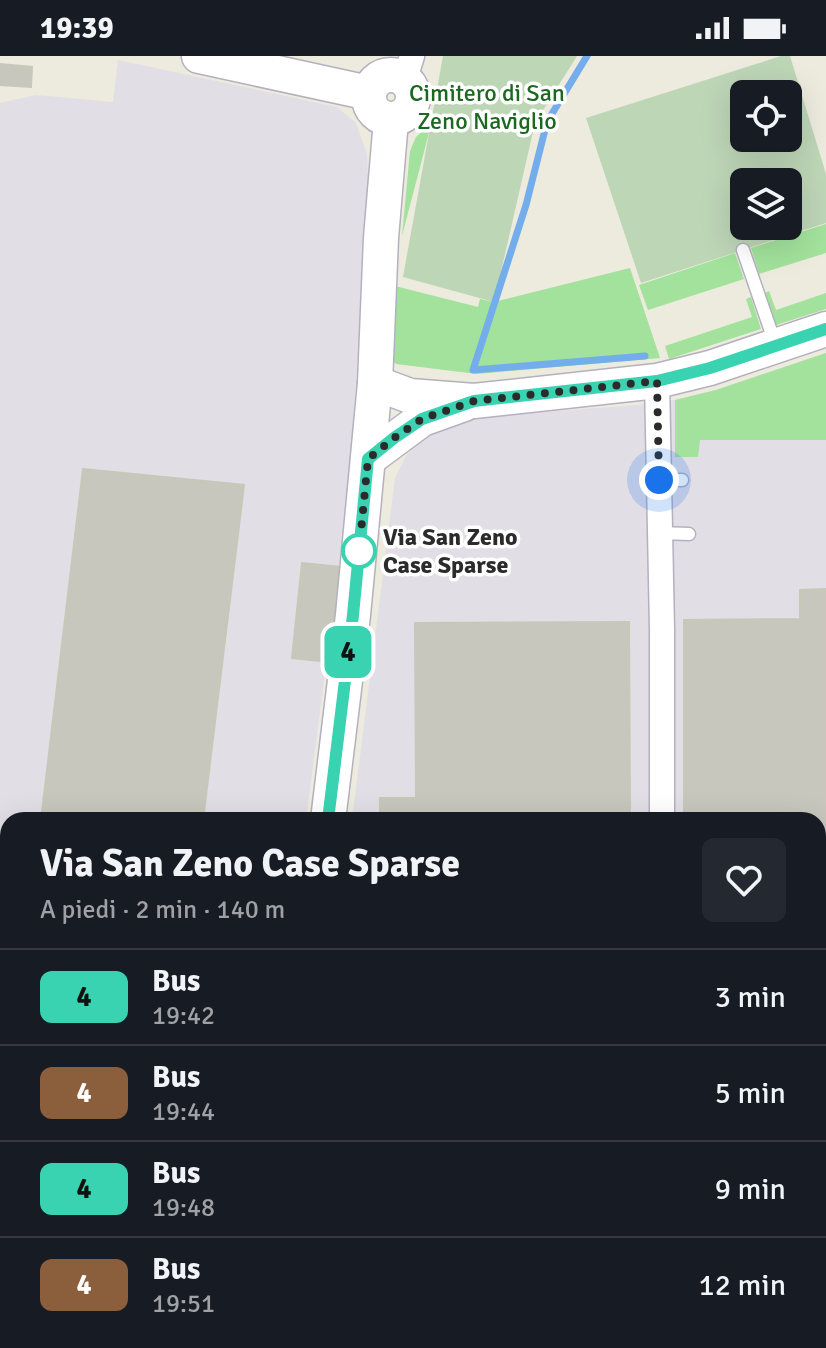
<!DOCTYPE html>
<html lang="it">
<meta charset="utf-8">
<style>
body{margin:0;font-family:Signika,sans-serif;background:#242831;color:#f1f3f6;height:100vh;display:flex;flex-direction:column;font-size:30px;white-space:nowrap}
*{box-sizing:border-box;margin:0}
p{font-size:26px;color:#9ea1a6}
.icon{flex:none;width:44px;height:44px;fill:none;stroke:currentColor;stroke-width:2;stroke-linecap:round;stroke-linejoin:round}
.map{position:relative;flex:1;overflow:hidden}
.drawer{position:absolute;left:0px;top:756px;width:826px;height:536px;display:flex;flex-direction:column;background:#171b24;border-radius:24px 24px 0 0;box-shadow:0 8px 32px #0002}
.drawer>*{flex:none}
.badge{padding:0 16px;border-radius:12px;font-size:28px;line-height:52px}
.fabs{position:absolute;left:730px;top:24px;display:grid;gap:16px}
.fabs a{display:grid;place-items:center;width:72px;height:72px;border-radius:12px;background:#171b24;box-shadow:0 8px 32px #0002;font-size:40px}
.you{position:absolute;width:40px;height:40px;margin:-20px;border:6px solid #fff;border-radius:50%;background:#1a73e8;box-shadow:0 0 0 12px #1a73e833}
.map>.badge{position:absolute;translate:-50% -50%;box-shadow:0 0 0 4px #fff}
.round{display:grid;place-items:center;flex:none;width:84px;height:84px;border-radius:12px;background:#242831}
.headline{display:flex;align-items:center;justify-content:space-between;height:136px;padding:0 40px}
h1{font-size:38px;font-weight:700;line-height:60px}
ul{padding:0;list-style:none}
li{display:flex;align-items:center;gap:24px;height:96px;padding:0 40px;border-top:2px solid #363941}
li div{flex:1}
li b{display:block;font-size:30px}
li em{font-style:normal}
li .badge{min-width:88px;font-weight:700;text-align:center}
.status{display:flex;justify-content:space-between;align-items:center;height:56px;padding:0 40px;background:#171b24;direction:ltr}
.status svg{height:22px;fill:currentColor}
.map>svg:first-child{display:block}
.industrial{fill:#e2dee6}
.green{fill:#a2e29c}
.cemetery{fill:#bdd6b6;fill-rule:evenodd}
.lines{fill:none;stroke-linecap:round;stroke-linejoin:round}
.stream{stroke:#74adec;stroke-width:7}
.building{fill:#c8c7bd;stroke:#c8c7b8;stroke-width:2}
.lane-casing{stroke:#b3b1bf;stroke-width:15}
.street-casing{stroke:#b3b1bf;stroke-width:27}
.secondary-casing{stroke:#b3b1bf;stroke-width:37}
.lane{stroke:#fff;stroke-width:12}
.street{stroke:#fff;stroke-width:24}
.secondary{stroke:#fff;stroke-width:34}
.line-casing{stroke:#fff;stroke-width:18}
.line{stroke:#39d3b1;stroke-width:12}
.walk{stroke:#2b2b2b;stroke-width:8;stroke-dasharray:0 14.4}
.stop-dot{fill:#fff;stroke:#39d3b1;stroke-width:4}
.labels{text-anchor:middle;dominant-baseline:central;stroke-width:7;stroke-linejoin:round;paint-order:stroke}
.park-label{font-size:24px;fill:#1c6820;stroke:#fff}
.stop-label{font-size:24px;font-weight:bold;fill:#2b2b2b;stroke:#fff;text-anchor:start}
</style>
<div class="status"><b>19:39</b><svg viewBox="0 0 49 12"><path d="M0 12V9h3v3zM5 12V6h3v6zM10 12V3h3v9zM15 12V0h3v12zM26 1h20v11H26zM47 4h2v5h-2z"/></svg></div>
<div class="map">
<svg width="826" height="1292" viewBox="0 0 826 1292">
<rect width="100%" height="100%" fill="#edeade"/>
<g class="industrial">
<path d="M118 4 337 51 356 67 367 98 369 144 348 439 306 764H8V1284L0 1292V47L36 39 113 46Z"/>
<path d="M826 297V1276H818V764H352L395 422 406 400 421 383 464 362 637 349 675 344 716 334Z"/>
</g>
<g class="green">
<path d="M431 69 402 180 410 95 416 81 425 73Z"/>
<path d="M826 168V197L759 218 751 192Z"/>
<path d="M735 197 744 223 648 254 639 229Z"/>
<path d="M630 212 660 302 477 318 396 308 389 300 395 230 478 251 480 243 494 246Z"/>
<path d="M769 235 776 254 826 237V253L776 269 765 237Z"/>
<path d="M751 241 761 273 669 303 665 290 752 261 746 243Z"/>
<path d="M826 297V384H700L698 401H675V344L716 334Z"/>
</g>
<g class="cemetery">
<path d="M443 0H577L535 67 494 246 403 221Z"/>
<path d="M781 0H790L826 118V167L641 227 586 62ZM744 38H788V82H744ZM744 126H788V170H744Z"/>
</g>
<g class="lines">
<path class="stream" d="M587 0 547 66 526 149 473 314 645 300"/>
</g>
<g class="building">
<path d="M0 8 32 11 31 31 0 29Z"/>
<path d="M83 413 244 429 203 764H41Z"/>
<path d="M302 507 340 511 329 606 292 602Z"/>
<path d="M826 533V1251H818V764H684V564L800 563V534Z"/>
<path d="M629 566 630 764H380V742H416L415 567Z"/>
<path d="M8 1033V1284H246L245 1292H0V1099Z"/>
</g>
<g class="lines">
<defs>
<g id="lane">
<path d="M743 194 775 287"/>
<path d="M659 424H682"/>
<path d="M660 477 689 478"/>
</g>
<g id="street">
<path d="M405 23 412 0"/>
<path d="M657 325 662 573V764"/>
<path d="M658 1292V1284"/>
</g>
<g id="secondary">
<path d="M199 0 369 37"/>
<circle cx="391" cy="41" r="22"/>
<path d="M375 327 410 340 474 345 657 325 710 312 826 273"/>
<path d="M368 403 422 363 464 348"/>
<path d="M328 764 353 559 375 327 381 182 391 64"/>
<path d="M306 1284 325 1292"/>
<path d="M264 1292 265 1284"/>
</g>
</defs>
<use href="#lane" class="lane-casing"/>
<use href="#street" class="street-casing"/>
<use href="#secondary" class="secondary-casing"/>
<use href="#lane" class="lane"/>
<use href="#street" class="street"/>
<use href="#secondary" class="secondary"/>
</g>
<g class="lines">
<defs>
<path id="line" d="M328 764 353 559 368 403 394 382 422 363 474 345 657 325 710 312 826 273"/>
</defs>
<use href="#line" class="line-casing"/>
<use href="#line" class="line"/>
<path class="walk" d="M359 495V496L368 403 394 382 422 363 474 345 657 325 659 424"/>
</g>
<circle class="stop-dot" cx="359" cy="495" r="16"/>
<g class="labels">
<g class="park-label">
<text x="487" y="37">Cimitero di San<tspan x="487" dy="28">Zeno Naviglio</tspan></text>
</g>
<g class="stop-label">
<text x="383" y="481">Via San Zeno<tspan x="383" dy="28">Case Sparse</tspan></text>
</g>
</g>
</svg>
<div class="fabs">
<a><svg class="icon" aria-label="locate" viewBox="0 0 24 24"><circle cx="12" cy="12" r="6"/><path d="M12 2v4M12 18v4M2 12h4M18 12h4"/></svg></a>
<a><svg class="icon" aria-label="layers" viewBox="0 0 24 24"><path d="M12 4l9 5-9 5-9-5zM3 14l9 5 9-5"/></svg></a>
</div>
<div class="you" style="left:659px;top:424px"></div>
<b class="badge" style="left:348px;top:596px;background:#39d3b1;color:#111">4</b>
<section class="drawer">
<div class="headline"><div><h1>Via San Zeno Case Sparse</h1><p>A piedi · 2 min · 140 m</p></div><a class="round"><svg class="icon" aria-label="heart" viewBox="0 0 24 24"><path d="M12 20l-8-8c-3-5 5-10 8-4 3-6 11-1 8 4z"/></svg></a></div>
<ul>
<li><span class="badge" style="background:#39d3b1;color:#111">4</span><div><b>Bus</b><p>19:42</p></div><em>3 min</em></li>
<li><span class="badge" style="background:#8b5e3c;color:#fff">4</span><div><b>Bus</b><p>19:44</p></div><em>5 min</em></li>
<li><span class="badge" style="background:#39d3b1;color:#111">4</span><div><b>Bus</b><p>19:48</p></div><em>9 min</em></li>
<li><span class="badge" style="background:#8b5e3c;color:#fff">4</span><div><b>Bus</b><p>19:51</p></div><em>12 min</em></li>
</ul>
</section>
</div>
